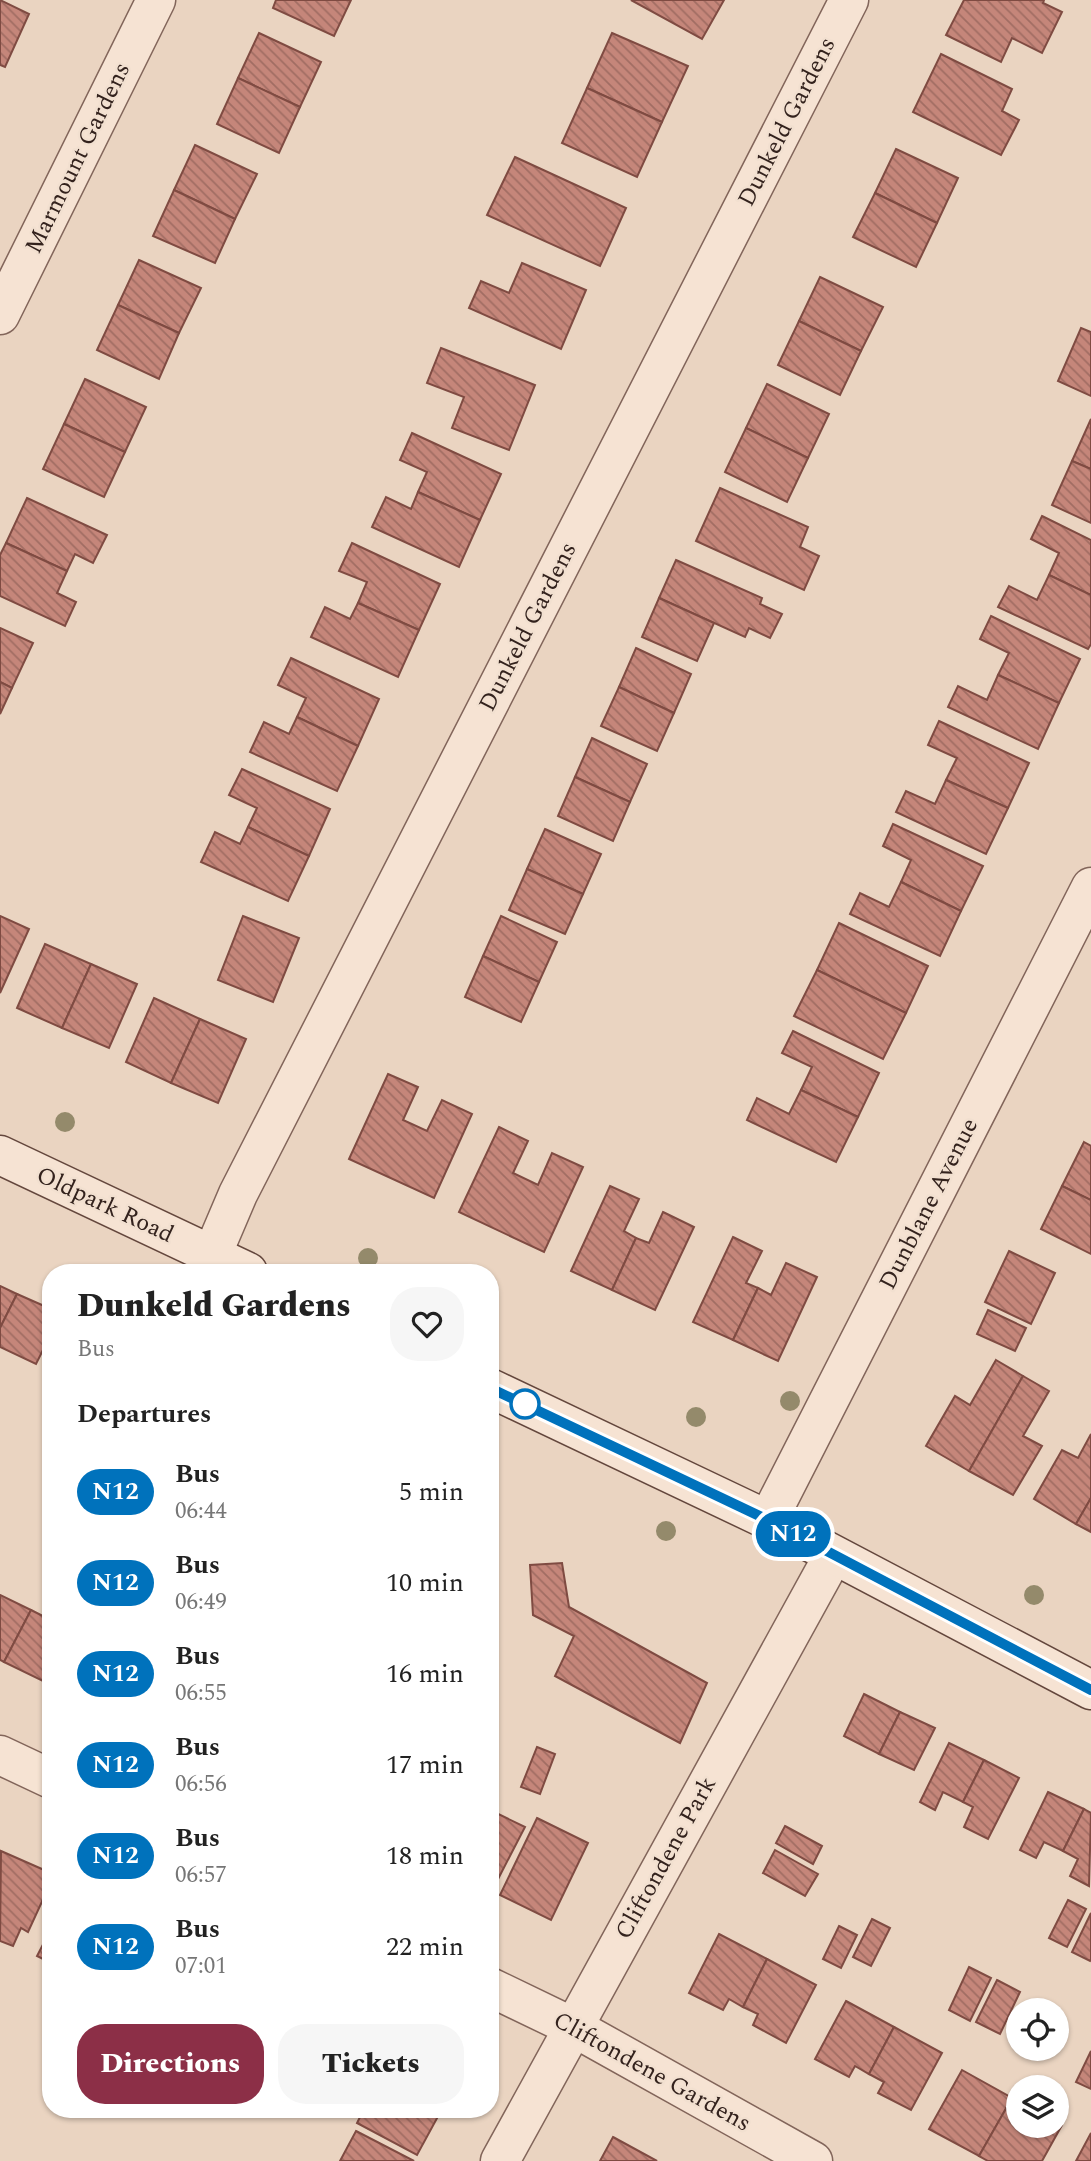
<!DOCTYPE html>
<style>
body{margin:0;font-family:Spectral,serif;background:#f6f6f6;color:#222;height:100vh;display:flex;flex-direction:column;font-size:26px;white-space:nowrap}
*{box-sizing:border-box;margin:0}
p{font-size:23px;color:#767676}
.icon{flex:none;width:38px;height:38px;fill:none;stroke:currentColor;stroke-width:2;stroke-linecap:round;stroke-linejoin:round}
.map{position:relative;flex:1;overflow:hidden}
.sheet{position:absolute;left:42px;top:1264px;width:457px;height:854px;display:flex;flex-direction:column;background:#fff;border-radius:28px;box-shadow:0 2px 5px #0004}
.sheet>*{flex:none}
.badge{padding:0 14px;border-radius:23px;font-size:24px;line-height:46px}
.controls{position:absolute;left:1006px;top:1998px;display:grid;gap:14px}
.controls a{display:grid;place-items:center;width:63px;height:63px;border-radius:50%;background:#fff;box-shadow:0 2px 5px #0004;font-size:35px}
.map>.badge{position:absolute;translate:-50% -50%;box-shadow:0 0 0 4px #fff}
h2{padding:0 35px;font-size:26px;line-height:63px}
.round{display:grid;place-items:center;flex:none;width:74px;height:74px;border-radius:28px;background:#f6f6f6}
.summary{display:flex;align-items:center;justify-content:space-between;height:119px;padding:0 35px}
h1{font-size:33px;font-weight:800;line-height:52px}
.primary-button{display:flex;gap:14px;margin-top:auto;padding:14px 35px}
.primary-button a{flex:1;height:80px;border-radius:28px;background:#8c2f47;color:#fff;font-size:28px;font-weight:800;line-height:80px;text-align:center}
.primary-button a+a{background:#f6f6f6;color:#222}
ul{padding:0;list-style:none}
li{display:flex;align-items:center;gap:21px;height:91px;padding:0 35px}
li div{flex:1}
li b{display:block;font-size:26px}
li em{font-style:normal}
li .badge{min-width:77px;font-weight:700;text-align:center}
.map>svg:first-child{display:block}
.building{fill:url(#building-back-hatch);stroke:#7f4b42;stroke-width:2}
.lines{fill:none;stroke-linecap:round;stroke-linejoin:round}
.minor-casing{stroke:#82655a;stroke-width:41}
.secondary-casing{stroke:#64473d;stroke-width:41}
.minor{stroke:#f6e3d3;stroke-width:38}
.secondary{stroke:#f6e3d3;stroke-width:38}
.tree{fill:#948a6b}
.line-casing{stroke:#fff;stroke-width:16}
.line{stroke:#0072bc;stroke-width:10}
.stop-dot{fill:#fff;stroke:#0072bc;stroke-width:3.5}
.labels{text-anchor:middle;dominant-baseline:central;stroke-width:5;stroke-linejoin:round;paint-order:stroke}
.street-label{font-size:24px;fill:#33221d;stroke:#f2e0d0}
</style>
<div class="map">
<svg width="1091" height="2161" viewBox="0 0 1091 2161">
<defs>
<pattern id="building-back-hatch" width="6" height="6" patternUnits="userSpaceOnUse" patternTransform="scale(1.75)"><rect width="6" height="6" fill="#c5867a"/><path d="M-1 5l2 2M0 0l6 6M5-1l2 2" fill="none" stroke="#a16d63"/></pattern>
</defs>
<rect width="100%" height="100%" fill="#ead4c1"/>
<g class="building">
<path d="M0 0 29 14 5 67 0 65Z"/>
<path d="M276 0H351L334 36 273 8Z"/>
<path d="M631 0H724L702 39Z"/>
<path d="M964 0H1044L1043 3 1062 12 1042 53 1012 38 1001 62 946 35Z"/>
<path d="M259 33 321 62 300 107 238 78Z"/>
<path d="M612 33 688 66 662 122 587 88Z"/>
<path d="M941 54 1012 89 1002 111 1019 120 1001 155 913 112Z"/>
<path d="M238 78 300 107 279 153 217 124Z"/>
<path d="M587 88 662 122 637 177 562 143Z"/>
<path d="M195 145 257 174 235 219 174 190Z"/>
<path d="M896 149 958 178 937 223 875 193Z"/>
<path d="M515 157 626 208 600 266 487 215Z"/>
<path d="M174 190 235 219 215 263 153 236Z"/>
<path d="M875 193 937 223 916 267 853 237Z"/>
<path d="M139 260 201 288 179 333 118 305Z"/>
<path d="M522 263 586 290 561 349 469 308 481 281 509 293Z"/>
<path d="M820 277 883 307 861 351 799 321Z"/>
<path d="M118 305 179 333 159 379 97 350Z"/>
<path d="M799 321 861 351 840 395 778 365Z"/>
<path d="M1081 328 1091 332V396L1058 381Z"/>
<path d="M441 348 535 385 509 450 452 428 464 397 427 383Z"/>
<path d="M85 379 146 407 125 452 64 424Z"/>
<path d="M767 384 829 414 808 458 746 428Z"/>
<path d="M1091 419V469L1072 461Z"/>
<path d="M64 424 125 452 104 497 43 469Z"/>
<path d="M746 428 808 458 787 502 725 472Z"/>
<path d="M412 433 501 474 480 520 418 492 427 472 400 460Z"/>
<path d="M1072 461 1091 469V523L1052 505Z"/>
<path d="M720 488 808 527 800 547 819 556 804 590 696 541Z"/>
<path d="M418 492 480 520 459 567 372 527 386 497 411 509Z"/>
<path d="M27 498 107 535 93 563 75 554 67 571 6 543Z"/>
<path d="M1042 516 1091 540V595L1049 575 1059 553 1031 539Z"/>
<path d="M6 543 67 571 57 593 76 602 65 626 0 596V555Z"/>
<path d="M352 543 440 584 419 630 358 603 367 582 339 571Z"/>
<path d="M676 560 762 598 760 604 782 614 770 638 749 628 745 637 659 598Z"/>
<path d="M1049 575 1091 595V644L1088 649 998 607 1009 586 1037 600Z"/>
<path d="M659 598 714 623 697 661 642 637Z"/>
<path d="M358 603 419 630 398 677 311 637 325 607 350 619Z"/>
<path d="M991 616 1080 659 1059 703 998 675 1009 653 980 639Z"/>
<path d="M0 628 33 643 12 688 0 682Z"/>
<path d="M636 648 691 674 674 713 619 687Z"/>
<path d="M291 658 379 699 358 746 297 717 306 698 278 685Z"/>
<path d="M998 675 1059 703 1038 749 948 707 958 686 987 700Z"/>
<path d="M0 682 12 688 0 714Z"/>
<path d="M619 687 674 713 657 751 601 726Z"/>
<path d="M297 717 358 746 337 791 250 752 264 722 289 734Z"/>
<path d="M939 721 1029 763 1008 808 946 780 957 758 928 745Z"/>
<path d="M592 738 647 764 630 802 575 777Z"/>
<path d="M242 769 330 809 309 856 248 827 257 808 229 795Z"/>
<path d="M575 777 630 802 613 841 558 816Z"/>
<path d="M946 780 1008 808 986 854 896 812 906 791 935 804Z"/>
<path d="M893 824 983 866 961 911 901 882 911 860 883 846Z"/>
<path d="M248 827 309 856 288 901 201 862 215 832 240 844Z"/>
<path d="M545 829 601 854 583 894 527 869Z"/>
<path d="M527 869 583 894 565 934 509 910Z"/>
<path d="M901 882 961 911 940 956 850 914 860 893 889 907Z"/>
<path d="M0 916 29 929 0 993Z"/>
<path d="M243 916 299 938 273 1002 218 980Z"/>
<path d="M501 916 557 942 539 982 483 956Z"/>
<path d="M839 923 928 966 906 1013 817 970Z"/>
<path d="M45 944 91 964 62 1028 17 1008Z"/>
<path d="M483 956 539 982 521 1022 465 997Z"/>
<path d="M91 964 137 984 109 1048 62 1028Z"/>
<path d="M817 970 906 1013 883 1059 794 1016Z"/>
<path d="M154 998 200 1019 171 1083 126 1062Z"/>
<path d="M200 1019 246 1039 218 1103 171 1083Z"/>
<path d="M793 1031 879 1073 858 1117 801 1090 812 1067 782 1053Z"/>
<path d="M388 1074 418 1087 403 1120 427 1131 442 1100 472 1114 434 1198 349 1159Z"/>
<path d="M801 1090 858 1117 836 1162 747 1120 757 1098 789 1114Z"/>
<path d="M499 1127 528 1141 513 1173 538 1185 552 1153 583 1167 544 1252 459 1212Z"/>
<path d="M1084 1142 1091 1146V1200L1062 1186Z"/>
<path d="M610 1186 639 1199 624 1231 636 1238 612 1290 571 1271Z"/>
<path d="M1062 1186 1091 1200V1254L1041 1229Z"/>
<path d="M663 1212 694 1227 655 1310 612 1290 636 1238 649 1243Z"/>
<path d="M733 1237 762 1251 746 1283 758 1288 733 1340 693 1322Z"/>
<path d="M1009 1251 1055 1273 1031 1324 985 1302Z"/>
<path d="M786 1263 817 1277 778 1361 733 1340 758 1288 771 1295Z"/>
<path d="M0 1286 17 1294 0 1328Z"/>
<path d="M17 1294 51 1309V1334L36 1364 0 1347V1328Z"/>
<path d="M988 1310 1026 1328 1015 1351 977 1334Z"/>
<path d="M996 1360 1023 1376 969 1471 926 1446 955 1396 970 1405Z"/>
<path d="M1023 1376 1049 1391 1023 1436 1042 1446 1013 1495 969 1471Z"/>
<path d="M1091 1434V1498L1076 1524 1034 1499 1062 1450 1078 1458Z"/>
<path d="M1091 1498V1532L1076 1524Z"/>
<path d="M562 1563 569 1607 707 1683 680 1743 555 1676 574 1636 533 1615 530 1565Z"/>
<path d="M0 1595 31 1610 4 1662 0 1660Z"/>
<path d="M31 1610 51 1620V1670L45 1682 4 1662Z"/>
<path d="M864 1694 900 1712 879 1754 844 1736Z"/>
<path d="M900 1712 935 1728 914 1770 879 1754Z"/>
<path d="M949 1743 984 1760 963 1802 943 1792 935 1810 920 1802Z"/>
<path d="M537 1747 555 1754 540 1794 521 1787Z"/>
<path d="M984 1760 1019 1778 988 1839 964 1827 973 1807 963 1802Z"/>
<path d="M1048 1792 1084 1809 1063 1851 1044 1842 1036 1858 1020 1850Z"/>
<path d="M1084 1809 1091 1813 1089 1886 1070 1876 1078 1859 1063 1851Z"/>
<path d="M490 1810 525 1827 497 1881 490 1877Z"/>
<path d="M537 1818 588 1843 551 1920 500 1895Z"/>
<path d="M785 1826 822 1846 813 1864 776 1843Z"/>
<path d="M775 1850 818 1874 805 1896 763 1873Z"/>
<path d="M1 1851 51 1873V1882L28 1932 21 1928 13 1946 0 1941Z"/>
<path d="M1068 1900 1086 1909 1067 1947 1049 1938Z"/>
<path d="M1091 1913V1959L1090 1961 1072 1952Z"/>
<path d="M872 1919 890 1928 871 1966 853 1957Z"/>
<path d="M839 1926 857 1935 841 1968 823 1959Z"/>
<path d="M51 1929V1963L37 1956Z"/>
<path d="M719 1934 767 1959 743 2007 729 1999 723 2010 689 1993Z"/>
<path d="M767 1959 816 1985 786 2043 753 2025 758 2014 743 2007Z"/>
<path d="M969 1967 991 1978 970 2021 949 2010Z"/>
<path d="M997 1980 1020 1992 1000 2034 976 2022Z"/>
<path d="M846 2001 894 2027 869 2074 855 2066 849 2077 815 2059Z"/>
<path d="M894 2027 942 2053 911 2110 878 2093 884 2082 869 2074Z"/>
<path d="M1091 2051V2089L1076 2082Z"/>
<path d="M962 2070 1012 2098 979 2156 929 2129Z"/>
<path d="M1012 2098 1018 2101V2126H1057V2122L1062 2125 1042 2161H988L979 2156Z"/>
<path d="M364 2109H442L417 2155 357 2123Z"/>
<path d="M356 2131 414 2161H340Z"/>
<path d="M1091 2133V2161H1076Z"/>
<path d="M613 2137 657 2161H600Z"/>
</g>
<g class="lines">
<defs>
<g id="minor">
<path d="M0 315 156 0"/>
<path d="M212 1255 238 1194 849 0"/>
<path d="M768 1520 1091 887"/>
<path d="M0 1755 51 1779"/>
<path d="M490 1987 573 2027 813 2161"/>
<path d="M500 2161 833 1556"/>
</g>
<g id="secondary">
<path d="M0 1155 248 1272"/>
<path d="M490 1388 768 1520 1091 1690"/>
</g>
</defs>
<use href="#minor" class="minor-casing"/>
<use href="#secondary" class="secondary-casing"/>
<use href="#minor" class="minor"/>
<use href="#secondary" class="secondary"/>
</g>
<g class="tree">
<circle cx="65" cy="1122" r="10"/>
<circle cx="368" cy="1258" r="10"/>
<circle cx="790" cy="1401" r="10"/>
<circle cx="696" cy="1417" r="10"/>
<circle cx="666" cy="1531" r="10"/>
<circle cx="1034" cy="1595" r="10"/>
</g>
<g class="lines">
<defs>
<path id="line" d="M490 1388 768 1520 1091 1690"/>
</defs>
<use href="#line" class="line-casing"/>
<use href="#line" class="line"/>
</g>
<circle class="stop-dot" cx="525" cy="1404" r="14"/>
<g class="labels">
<g class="street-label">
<text transform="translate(787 122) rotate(-63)">Dunkeld Gardens</text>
<text transform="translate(78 158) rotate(-64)">Marmount Gardens</text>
<text transform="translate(528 627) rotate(-63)">Dunkeld Gardens</text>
<text transform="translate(929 1204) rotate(-63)">Dunblane Avenue</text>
<text transform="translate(105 1205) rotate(25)">Oldpark Road</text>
<text transform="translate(666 1858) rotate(-61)">Cliftondene Park</text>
<text transform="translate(652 2072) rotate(29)">Cliftondene Gardens</text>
</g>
</g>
</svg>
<div class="controls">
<a><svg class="icon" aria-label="locate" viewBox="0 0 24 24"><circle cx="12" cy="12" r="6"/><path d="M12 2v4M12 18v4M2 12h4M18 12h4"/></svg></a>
<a><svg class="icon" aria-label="layers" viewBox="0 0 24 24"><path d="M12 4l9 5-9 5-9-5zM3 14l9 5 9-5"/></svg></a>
</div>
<b class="badge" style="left:793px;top:1534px;background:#0072bc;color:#fff">N12</b>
<section class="sheet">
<div class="summary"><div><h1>Dunkeld Gardens</h1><p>Bus</p></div><a class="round"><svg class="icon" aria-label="heart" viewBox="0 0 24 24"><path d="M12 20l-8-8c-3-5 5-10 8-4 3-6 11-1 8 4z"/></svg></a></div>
<h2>Departures</h2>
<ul>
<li><span class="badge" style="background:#0072bc;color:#fff">N12</span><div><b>Bus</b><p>06:44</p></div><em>5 min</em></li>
<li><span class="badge" style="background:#0072bc;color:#fff">N12</span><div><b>Bus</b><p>06:49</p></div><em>10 min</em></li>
<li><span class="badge" style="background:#0072bc;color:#fff">N12</span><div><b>Bus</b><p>06:55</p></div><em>16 min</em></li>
<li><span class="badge" style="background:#0072bc;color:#fff">N12</span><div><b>Bus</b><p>06:56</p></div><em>17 min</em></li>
<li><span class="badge" style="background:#0072bc;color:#fff">N12</span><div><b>Bus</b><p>06:57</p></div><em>18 min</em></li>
<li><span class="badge" style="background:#0072bc;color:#fff">N12</span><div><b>Bus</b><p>07:01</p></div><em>22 min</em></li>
</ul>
<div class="primary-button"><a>Directions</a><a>Tickets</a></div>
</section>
</div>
